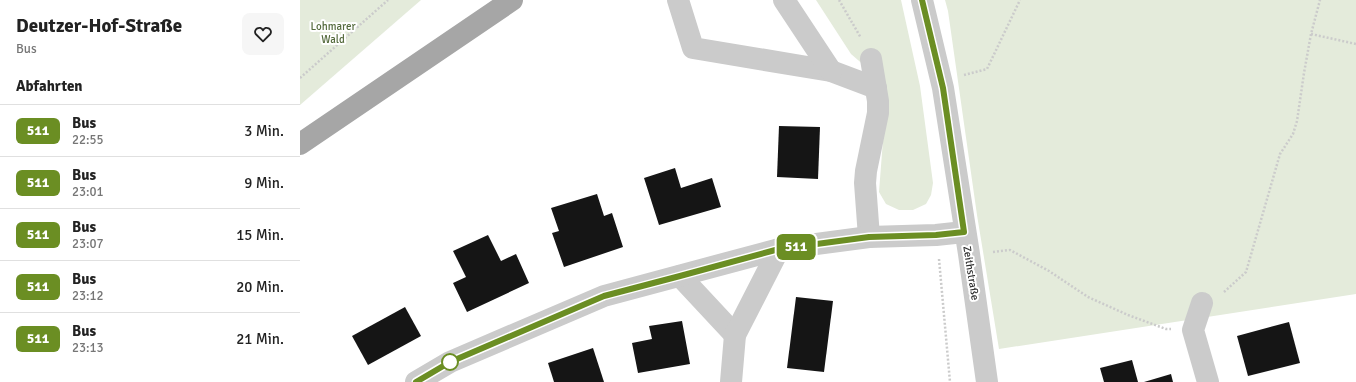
<!DOCTYPE html>
<html lang="de">
<meta charset="utf-8">
<style>
body{margin:0;font-family:Signika,sans-serif;background:#f6f6f6;color:#222;height:100vh;display:flex;flex-direction:column;font-size:15px;white-space:nowrap}
*{box-sizing:border-box;margin:0}
p{font-size:13px;color:#767676}
.icon{flex:none;width:22px;height:22px;fill:none;stroke:currentColor;stroke-width:2;stroke-linecap:round;stroke-linejoin:round}
.map{position:relative;flex:1;overflow:hidden}
.details{display:flex;flex-direction:column;background:#fff;width:300px}
.details>*{flex:none}
.badge{padding:0 8px;border-radius:6px;font-size:14px;line-height:26px}
.map>.badge{position:absolute;translate:-50% -50%;box-shadow:0 0 0 2px #fff}
h2{padding:0 16px;font-size:15px;line-height:36px}
.round{display:grid;place-items:center;flex:none;width:42px;height:42px;border-radius:8px;background:#f6f6f6}
.headline{display:flex;align-items:center;justify-content:space-between;height:68px;padding:0 16px}
h1{font-size:19px;font-weight:800;line-height:30px}
ul{padding:0;list-style:none}
li{display:flex;align-items:center;gap:12px;height:52px;padding:0 16px;border-top:1px solid #e0e0e0}
li div{flex:1}
li b{display:block;font-size:15px}
li em{font-style:normal}
li .badge{min-width:44px;font-weight:700;text-align:center}
main{display:flex;flex:1;min-height:0}
.map>svg:first-child{display:block}
.green{fill:#e4ebdb}
.building{fill:#151515}
.lines{fill:none;stroke-linecap:round;stroke-linejoin:round}
.path{stroke:#cbcbcb;stroke-width:2.5;stroke-dasharray:2 2;stroke-linecap:butt}
.minor{stroke:#cbcbcb;stroke-width:22}
.major{stroke:#a6a6a6;stroke-width:22}
.line-casing{stroke:#fff;stroke-width:9}
.line{stroke:#6b8e23;stroke-width:6}
.stop-dot{fill:#fff;stroke:#6b8e23;stroke-width:2}
.labels{text-anchor:middle;dominant-baseline:central;stroke-width:4;stroke-linejoin:round;paint-order:stroke}
.park-label{font-size:11px;fill:#53693b;stroke:#fff}
.street-label{font-size:11px;fill:#2e2e2e;stroke:#fff}
</style>
<main>
<section class="details">
<div class="headline"><div><h1>Deutzer-Hof-Straße</h1><p>Bus</p></div><a class="round"><svg class="icon" aria-label="heart" viewBox="0 0 24 24"><path d="M12 20l-8-8c-3-5 5-10 8-4 3-6 11-1 8 4z"/></svg></a></div>
<h2>Abfahrten</h2>
<ul>
<li><span class="badge" style="background:#6b8e23;color:#fff">511</span><div><b>Bus</b><p>22:55</p></div><em>3 Min.</em></li>
<li><span class="badge" style="background:#6b8e23;color:#fff">511</span><div><b>Bus</b><p>23:01</p></div><em>9 Min.</em></li>
<li><span class="badge" style="background:#6b8e23;color:#fff">511</span><div><b>Bus</b><p>23:07</p></div><em>15 Min.</em></li>
<li><span class="badge" style="background:#6b8e23;color:#fff">511</span><div><b>Bus</b><p>23:12</p></div><em>20 Min.</em></li>
<li><span class="badge" style="background:#6b8e23;color:#fff">511</span><div><b>Bus</b><p>23:13</p></div><em>21 Min.</em></li>
</ul>
</section>
<div class="map">
<svg width="1056" height="382" viewBox="0 0 1056 382">
<rect width="100%" height="100%" fill="#fff"/>
<g class="green">
<path d="M0 0H121L0 105Z"/>
<path d="M516 0H601L620 86 633 183 631 195 626 204 613 210H599L586 204 579 192 586 101 580 79 551 54Z"/>
<path d="M645 0H1056V294L699 349 677 215 648 11Z"/>
</g>
<g class="building">
<path d="M479 126 520 127 518 179 477 177Z"/>
<path d="M375 168 381 188 412 178 421 207 359 225 344 178Z"/>
<path d="M297 194 304 216 312 213 323 247 264 267 252 233 259 231 251 208Z"/>
<path d="M188 235 201 261 216 254 229 283 167 312 153 283 166 277 153 251Z"/>
<path d="M496 297 533 301 524 372 487 368Z"/>
<path d="M105 307 121 336 68 365 52 336Z"/>
<path d="M382 321 390 364 338 373 332 343 352 339 349 326Z"/>
<path d="M989 322 1000 363 948 376 937 336Z"/>
<path d="M293 348 304 382H254L248 363Z"/>
<path d="M832 360 838 382H804L800 368Z"/>
<path d="M871 374 873 382H844Z"/>
</g>
<g class="lines">
<g class="path">
<path d="M539 0 561 38"/>
<path d="M1011 34 1056 44"/>
<path d="M664 75 687 69 720 0"/>
<path d="M0 78 88 0"/>
<path d="M693 252 710 250 749 271 788 297 828 315 866 329H871"/>
<path d="M639 259 650 382"/>
<path d="M924 292 946 272 980 154 993 134 997 121 1004 73 1011 34 1020 0"/>
</g>
<g class="minor">
<path d="M378 0 393 48 531 71 576 88"/>
<path d="M484 0 531 71"/>
<path d="M622 0 643 88 669 254 687 382"/>
<path d="M569 237 565 183 566 171 578 113V101L571 59"/>
<path d="M380 276 435 335"/>
<path d="M902 303 893 330 908 382"/>
<path d="M116 382 150 362 304 296 479 249 569 237 636 235 664 232"/>
<path d="M431 382 435 335 479 249"/>
</g>
<path class="major" d="M0 144 212 0"/>
</g>
<g class="lines">
<defs>
<path id="line" d="M116 382 150 362 304 296 380 276 479 249 569 237 636 235 664 232 643 88 622 0"/>
</defs>
<use href="#line" class="line-casing"/>
<use href="#line" class="line"/>
</g>
<circle class="stop-dot" cx="150" cy="362" r="8"/>
<g class="labels">
<g class="park-label">
<text x="33" y="26">Lohmarer<tspan x="33" dy="13">Wald</tspan></text>
</g>
<g class="street-label">
<text transform="translate(671 273) rotate(81)">Zeithstraße</text>
</g>
</g>
</svg>
<b class="badge" style="left:496px;top:247px;background:#6b8e23;color:#fff">511</b>
</div>
</main>
